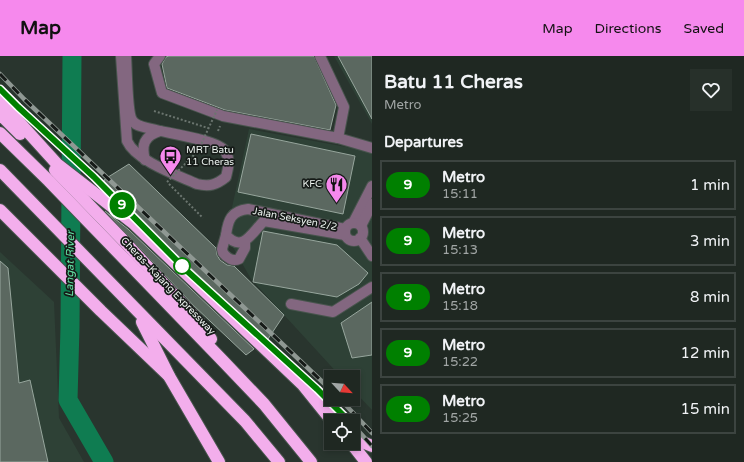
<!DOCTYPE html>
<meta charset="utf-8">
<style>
body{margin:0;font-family:"Varela Round",sans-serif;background:#27302a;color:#f1f3f6;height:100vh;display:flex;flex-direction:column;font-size:15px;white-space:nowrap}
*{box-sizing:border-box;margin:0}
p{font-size:13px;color:#a1a6a5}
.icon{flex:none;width:22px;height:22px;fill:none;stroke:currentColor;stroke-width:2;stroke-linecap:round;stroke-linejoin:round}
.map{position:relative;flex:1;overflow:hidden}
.side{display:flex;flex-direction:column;background:#1f2822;width:372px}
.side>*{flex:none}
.badge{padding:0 8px;border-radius:13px;font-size:14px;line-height:26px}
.needle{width:26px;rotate:116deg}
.fabs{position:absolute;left:324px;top:314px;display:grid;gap:8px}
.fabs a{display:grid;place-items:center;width:36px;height:36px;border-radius:0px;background:#1f2822;box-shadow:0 2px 6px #0003,0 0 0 1px #3c4440;font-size:20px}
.map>.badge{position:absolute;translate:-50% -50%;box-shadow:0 0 0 2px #fff}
h2{padding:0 12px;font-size:15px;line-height:36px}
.round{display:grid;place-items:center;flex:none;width:42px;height:42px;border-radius:0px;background:#27302a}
.summary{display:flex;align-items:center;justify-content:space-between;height:68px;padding:0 12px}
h1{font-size:19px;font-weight:700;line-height:30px}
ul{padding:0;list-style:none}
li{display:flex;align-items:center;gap:12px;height:50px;margin:0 8px 6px;padding:0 4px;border:2px solid #3c4440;border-radius:0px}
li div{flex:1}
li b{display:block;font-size:15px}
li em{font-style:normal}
li .badge{min-width:44px;font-weight:700;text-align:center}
header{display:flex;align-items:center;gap:24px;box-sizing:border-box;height:56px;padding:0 20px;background:#f689ed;color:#111}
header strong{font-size:19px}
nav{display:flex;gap:22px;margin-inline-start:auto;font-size:14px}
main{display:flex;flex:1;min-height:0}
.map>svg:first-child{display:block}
.built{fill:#2e4136}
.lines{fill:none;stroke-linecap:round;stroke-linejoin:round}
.river{stroke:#0f7c51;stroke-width:19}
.building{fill:#5b6860;stroke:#97a69d}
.minor-casing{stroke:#48544d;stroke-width:12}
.highway-casing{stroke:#48544d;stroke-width:14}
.path{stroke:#6b756f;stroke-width:2;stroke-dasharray:2 2;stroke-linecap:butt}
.minor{stroke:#836780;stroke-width:10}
.highway{stroke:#f3aeec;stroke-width:12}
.rail-casing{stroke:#8f9893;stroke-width:4.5}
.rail{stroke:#161b18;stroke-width:3;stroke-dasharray:9;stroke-linecap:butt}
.path-bridge{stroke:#6b756f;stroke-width:2;stroke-dasharray:2 2;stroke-linecap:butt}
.line-casing{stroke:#fff;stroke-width:9}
.line{stroke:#008000;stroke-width:6}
.stop-dot{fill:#fff;stroke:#008000;stroke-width:2}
.labels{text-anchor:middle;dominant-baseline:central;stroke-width:3.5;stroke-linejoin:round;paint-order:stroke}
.poi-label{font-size:10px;fill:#edf4f0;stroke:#161b18;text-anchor:start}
.street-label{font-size:10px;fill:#edf4f0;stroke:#161b18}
.water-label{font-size:11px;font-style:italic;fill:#63e2a4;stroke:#161b18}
</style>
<header>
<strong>Map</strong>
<nav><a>Map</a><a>Directions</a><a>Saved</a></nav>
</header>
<main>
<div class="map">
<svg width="372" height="406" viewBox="0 0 372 406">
<rect width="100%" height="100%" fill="#29352e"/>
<g class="built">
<path d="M334 0H372V68Z"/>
<path d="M249 73 368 95 372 88V354L353 334V321H341L251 223 226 179Z"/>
<path d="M0 196 54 246 59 362 84 406H0Z"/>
</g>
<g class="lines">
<path class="river" d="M72 0 70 271 68 344 104 406"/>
</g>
<g class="building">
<path d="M169 0H314L336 49 330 74 225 54 167 32 162 8 166 1Z"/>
<path d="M338 0H372V63L352 26Z"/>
<path d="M251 78 355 100 343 158 238 136Z"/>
<path d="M129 108 216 192 217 199 220 204 227 209 234 210 284 259 268 283 267 284 138 162 100 132 105 123Z"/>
<path d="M105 155 128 173 254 293 246 299 193 249Z"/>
<path d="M263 175 337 189 368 217 359 228 337 241 253 226Z"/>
<path d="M0 205 8 212 19 327 30 324 48 406H0Z"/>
<path d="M372 246V299L352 302 341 267Z"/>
</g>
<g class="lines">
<defs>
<g id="minor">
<path d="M121 0 127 85C136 105 177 119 197 128 209 131 216 129 226 121 228 112 231 104 225 95 218 84 166 77 152 73 145 71 136 71 132 64 127 56 127 12 126 0"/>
<path d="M160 0 154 8 162 37 223 60 338 82 372 92"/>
<path d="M320 0 344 51 338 82"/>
<path d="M145 104C141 89 144 80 160 75"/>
<path d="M353 167 372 130"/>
<circle cx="354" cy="176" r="9"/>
<path d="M361 170 372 148"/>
<path d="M345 173 248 153C231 155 228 164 226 179 243 198 252 176 264 165L345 179"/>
<path d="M226 179 222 193 223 197C227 202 233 206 239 203L245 192V185"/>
<path d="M360 182 372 200"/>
<path d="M291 248 333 256 372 231"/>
</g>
<g id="highway">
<path d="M0 45 57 108 133 167 303 329 332 365"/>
<path d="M0 58 20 78"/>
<path d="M0 77 49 125 223 305 264 348 311 406"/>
<path d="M0 114 245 365 279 406"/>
<path d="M55 114 123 184 198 265 211 283"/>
<path d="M0 154 101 255 169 320"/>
<path d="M142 266 169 320 219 406"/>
<path d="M330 351 342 365"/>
<path d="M353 376 362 386 372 390"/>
<path d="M351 387 366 406"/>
</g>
</defs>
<use href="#minor" class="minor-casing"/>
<use href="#highway" class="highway-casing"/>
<g class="path">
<path d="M154 55 208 72"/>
<path d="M218 75 220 70"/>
<path d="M169 128 203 162"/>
</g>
<use href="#minor" class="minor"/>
<use href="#highway" class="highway"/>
<defs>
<g id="rail">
<path d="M0 18 24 43 331 334"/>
<path d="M0 33 18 51 94 121 186 214 317 333 349 365"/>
<path d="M340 343 372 377"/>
<path d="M353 369 372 390"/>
</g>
</defs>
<use href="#rail" class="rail-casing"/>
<use href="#rail" class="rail"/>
<path class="path-bridge" d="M167 126 198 95 217 54"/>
</g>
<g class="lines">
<defs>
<path id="line" d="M0 33 18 51 94 121 186 214 317 333 349 365"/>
</defs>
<use href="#line" class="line-casing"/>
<use href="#line" class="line"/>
</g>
<defs>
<symbol id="bus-pin" viewBox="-11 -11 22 30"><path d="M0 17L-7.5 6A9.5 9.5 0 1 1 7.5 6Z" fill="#f689ed" stroke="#161b18"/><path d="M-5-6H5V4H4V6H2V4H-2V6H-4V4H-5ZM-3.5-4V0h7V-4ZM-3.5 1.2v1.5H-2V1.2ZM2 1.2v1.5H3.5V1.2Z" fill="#111"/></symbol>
<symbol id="restaurant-pin" viewBox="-11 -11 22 30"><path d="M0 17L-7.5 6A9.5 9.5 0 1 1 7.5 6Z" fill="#f689ed" stroke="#161b18"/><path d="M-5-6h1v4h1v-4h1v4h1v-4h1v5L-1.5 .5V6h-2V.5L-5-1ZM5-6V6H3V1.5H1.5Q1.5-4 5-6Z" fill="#111"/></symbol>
</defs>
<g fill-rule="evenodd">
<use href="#bus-pin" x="158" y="88" width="25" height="34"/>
<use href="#restaurant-pin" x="324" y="116" width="25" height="34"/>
</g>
<circle class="stop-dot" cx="182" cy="210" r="8"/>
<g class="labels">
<g class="poi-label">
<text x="186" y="94">MRT Batu<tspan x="186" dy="12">11 Cheras</tspan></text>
<text x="322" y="128" text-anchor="end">KFC</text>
</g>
<g class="street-label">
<text transform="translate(295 163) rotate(11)">Jalan Seksyen 2/2</text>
<text transform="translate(168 230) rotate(46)">Cheras–Kajang Expressway</text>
</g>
<g class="water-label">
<text transform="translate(70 208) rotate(-89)">Langat River</text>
</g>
</g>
</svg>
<div class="fabs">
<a><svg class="needle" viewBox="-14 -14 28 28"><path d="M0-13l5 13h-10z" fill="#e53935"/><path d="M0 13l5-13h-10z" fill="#a1a6a5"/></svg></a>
<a><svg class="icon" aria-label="locate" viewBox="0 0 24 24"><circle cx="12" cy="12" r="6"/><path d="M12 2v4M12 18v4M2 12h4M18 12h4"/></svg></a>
</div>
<b class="badge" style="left:122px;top:149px;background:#008000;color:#fff">9</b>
</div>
<section class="side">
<div class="summary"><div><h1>Batu 11 Cheras</h1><p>Metro</p></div><a class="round"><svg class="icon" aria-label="heart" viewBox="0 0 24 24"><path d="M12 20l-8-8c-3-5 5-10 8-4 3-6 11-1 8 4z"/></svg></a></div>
<h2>Departures</h2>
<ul>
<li><span class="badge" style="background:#008000;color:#fff">9</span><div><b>Metro</b><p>15:11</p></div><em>1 min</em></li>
<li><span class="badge" style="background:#008000;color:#fff">9</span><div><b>Metro</b><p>15:13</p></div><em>3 min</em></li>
<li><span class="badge" style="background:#008000;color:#fff">9</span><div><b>Metro</b><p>15:18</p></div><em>8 min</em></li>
<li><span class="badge" style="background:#008000;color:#fff">9</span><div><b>Metro</b><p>15:22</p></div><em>12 min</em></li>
<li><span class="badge" style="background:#008000;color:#fff">9</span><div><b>Metro</b><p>15:25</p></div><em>15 min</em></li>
</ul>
</section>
</main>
